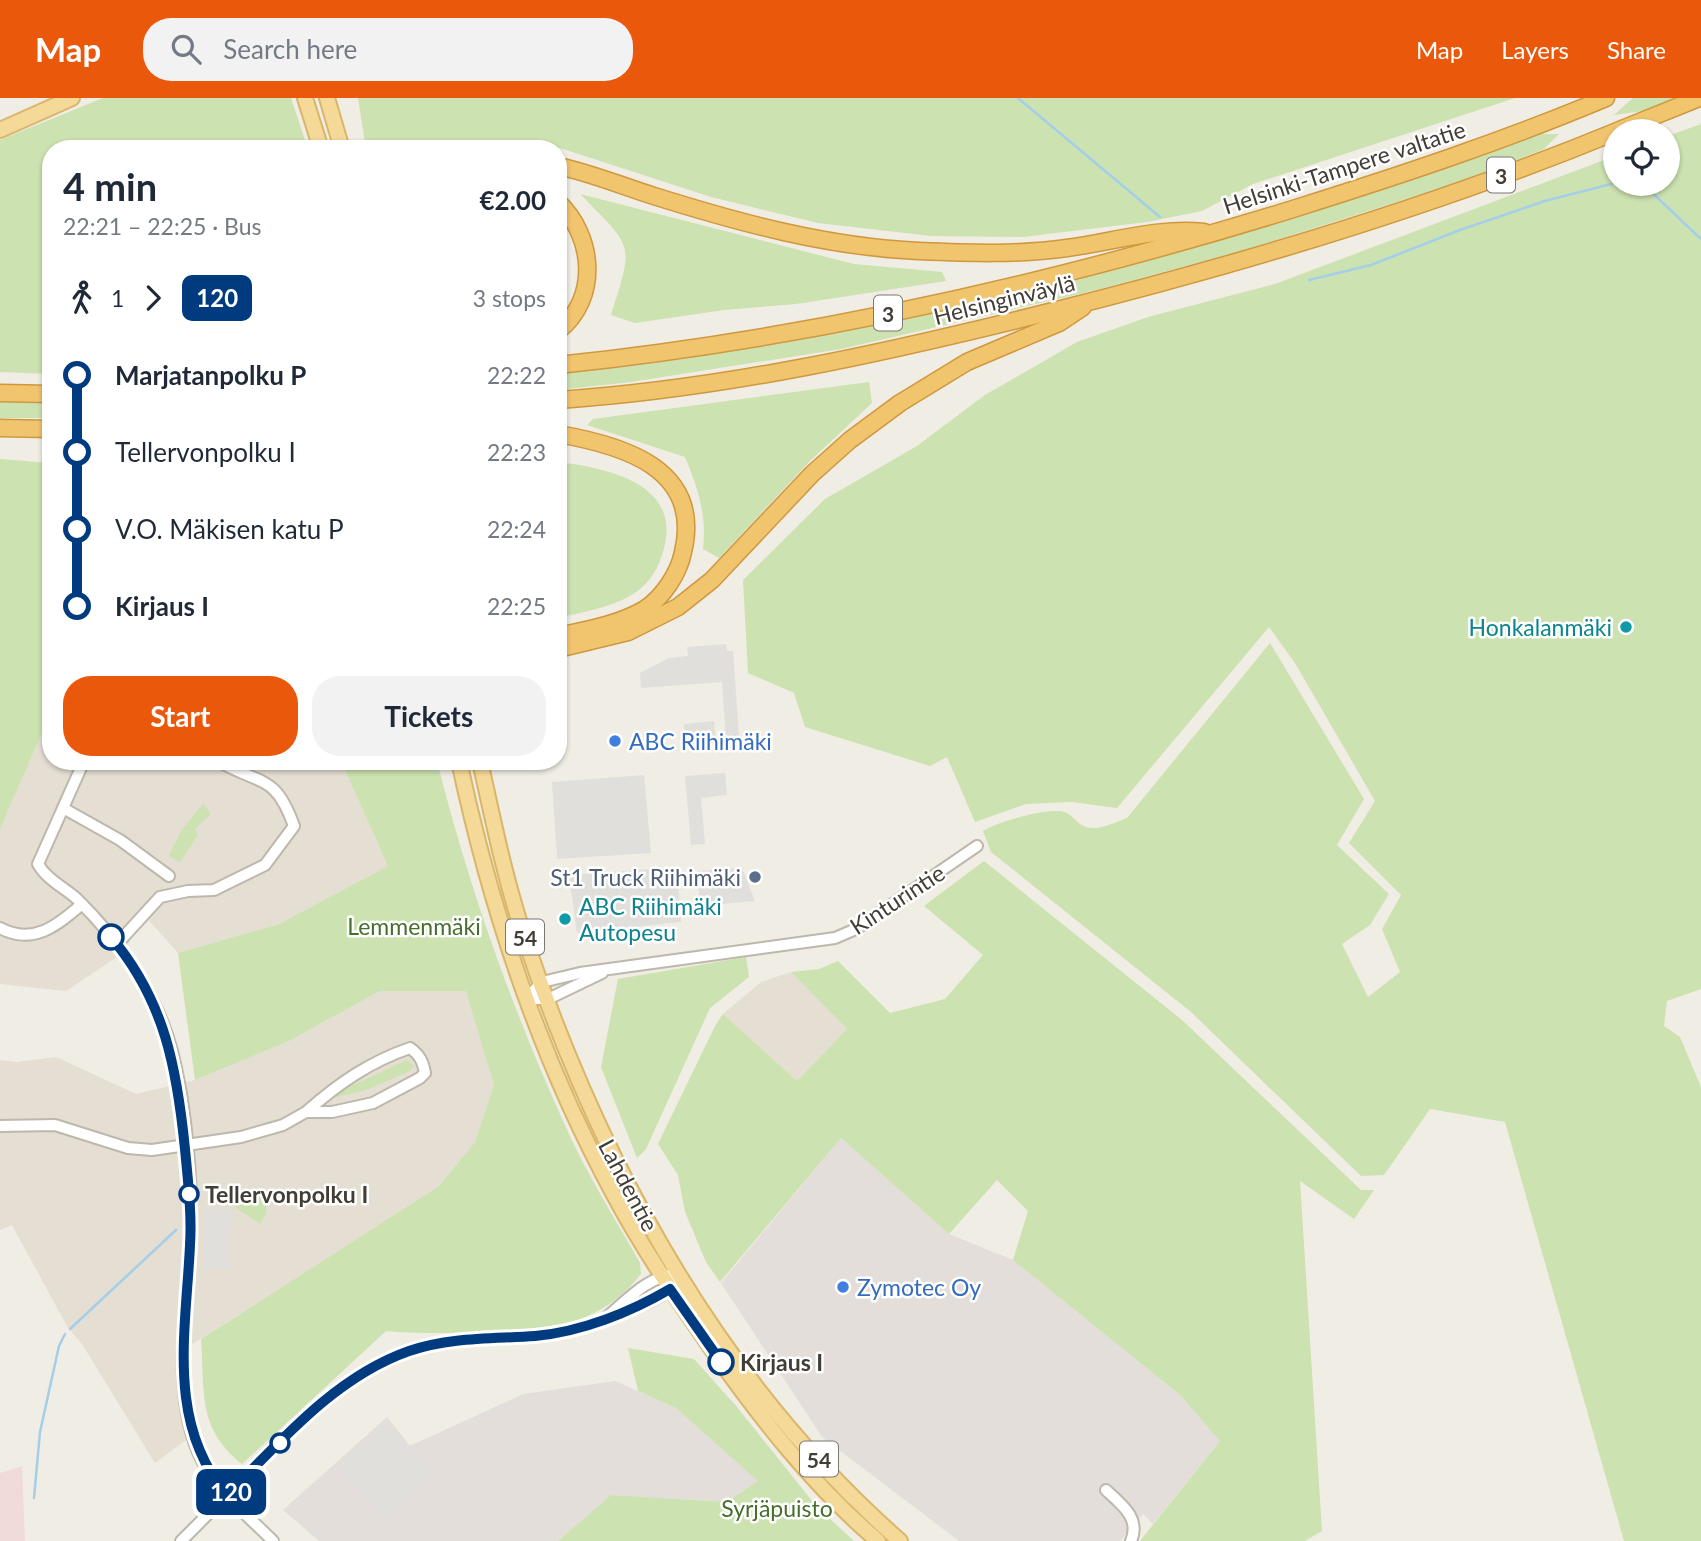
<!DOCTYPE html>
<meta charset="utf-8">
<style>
body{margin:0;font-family:Lato,sans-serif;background:#f2f2f3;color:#1f2937;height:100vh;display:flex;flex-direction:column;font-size:26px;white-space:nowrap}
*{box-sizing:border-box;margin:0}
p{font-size:23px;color:#747a83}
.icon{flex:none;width:38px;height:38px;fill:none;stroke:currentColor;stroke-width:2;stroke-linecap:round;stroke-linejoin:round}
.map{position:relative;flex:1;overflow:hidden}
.sheet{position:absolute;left:42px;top:42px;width:525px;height:630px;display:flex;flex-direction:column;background:#fff;border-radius:28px;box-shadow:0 2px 5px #0004}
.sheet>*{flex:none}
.badge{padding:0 14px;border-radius:10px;font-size:24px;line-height:46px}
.fabs{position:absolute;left:1603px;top:21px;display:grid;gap:14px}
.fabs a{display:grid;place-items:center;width:77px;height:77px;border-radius:50%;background:#fff;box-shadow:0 2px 5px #0004;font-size:35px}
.map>.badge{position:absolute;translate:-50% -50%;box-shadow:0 0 0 4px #fff}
.legs{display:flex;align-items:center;gap:10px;height:77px;padding:0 21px;font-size:23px}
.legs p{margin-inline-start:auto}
.headline{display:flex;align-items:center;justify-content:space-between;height:119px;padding:0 21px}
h1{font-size:38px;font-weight:700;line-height:52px}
.button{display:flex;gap:14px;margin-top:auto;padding:14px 21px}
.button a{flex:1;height:80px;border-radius:28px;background:#ea580c;color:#fff;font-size:28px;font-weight:700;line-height:80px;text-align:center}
.button a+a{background:#f2f2f3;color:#1f2937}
ul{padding:0 21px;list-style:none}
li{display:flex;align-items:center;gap:24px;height:77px;font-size:26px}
li i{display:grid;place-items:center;width:10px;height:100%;margin:0 9px;background:currentColor}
li i::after{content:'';width:18px;height:18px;margin:-9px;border:5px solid;border-radius:50%;background:#fff}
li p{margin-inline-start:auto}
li:first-child i{background:linear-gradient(#0000 50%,currentColor 0)}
li:last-child i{background:linear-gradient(currentColor 50%,#0000 0)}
header{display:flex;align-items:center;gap:42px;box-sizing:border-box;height:98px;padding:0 35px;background:#ea580c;color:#fff}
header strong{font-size:33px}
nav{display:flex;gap:38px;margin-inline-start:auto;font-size:24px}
.search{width:490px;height:63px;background:#f2f2f3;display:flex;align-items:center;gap:18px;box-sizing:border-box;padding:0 24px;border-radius:28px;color:#747a83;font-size:26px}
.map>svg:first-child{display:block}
.residential{fill:#e4ded3}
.industrial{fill:#e3ded9}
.medical{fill:#f1dbd8}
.green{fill:#cce2b0}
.parking{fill:#e1dfdc}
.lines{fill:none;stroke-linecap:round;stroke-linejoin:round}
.stream{stroke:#a5cee9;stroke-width:2.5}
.minor-casing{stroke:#beb7ab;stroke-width:14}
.major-casing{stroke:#d9b66a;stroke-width:18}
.highway-casing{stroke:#cf983f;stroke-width:19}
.minor{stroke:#fff;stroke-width:10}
.major{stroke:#f5d998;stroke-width:14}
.highway{stroke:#f1c46e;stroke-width:16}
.line-1-casing{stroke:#fff;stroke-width:16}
.line-1{stroke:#003b80;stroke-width:10}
.culture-dot{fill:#0f9aa8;stroke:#fff;stroke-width:2.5}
.shop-dot{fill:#3f7fe0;stroke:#fff;stroke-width:2.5}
.service-dot{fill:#5c6f8a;stroke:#fff;stroke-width:2.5}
.stop-1-dot{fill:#fff;stroke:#003b80;stroke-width:3.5}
.labels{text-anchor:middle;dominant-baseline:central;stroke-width:5;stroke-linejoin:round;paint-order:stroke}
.shield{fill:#fff;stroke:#7b7772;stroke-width:2}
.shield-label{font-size:21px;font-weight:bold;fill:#423d35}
.street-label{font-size:23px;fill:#423d35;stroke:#fff}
.culture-label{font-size:23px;fill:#0d838f;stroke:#fff;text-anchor:end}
.shop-label{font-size:23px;fill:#366cbe;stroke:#fff;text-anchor:start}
.service-label{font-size:23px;fill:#4e5e75;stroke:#fff;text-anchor:end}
.park-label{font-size:23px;fill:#476e2d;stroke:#fff}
.stop-label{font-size:23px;font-weight:bold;fill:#423d35;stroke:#fff;text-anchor:start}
</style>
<header>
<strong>Map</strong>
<div class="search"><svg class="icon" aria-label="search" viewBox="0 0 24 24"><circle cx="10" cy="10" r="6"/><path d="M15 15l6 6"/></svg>Search here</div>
<nav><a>Map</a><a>Layers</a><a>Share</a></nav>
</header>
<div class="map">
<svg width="1701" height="1443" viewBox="0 0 1701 1443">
<rect width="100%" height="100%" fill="#f0ede4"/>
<g class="residential">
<path d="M51 615V663H341L388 768 279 826 178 855 144 817 123 855 66 893 0 886V731Z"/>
<path d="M791 874 847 931 797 983 723 916 761 884Z"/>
<path d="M380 893H467L494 987 475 1044 436 1091 194 1245 177 1253 186 1342 155 1365 82 1246 68 1230 12 1127 0 1132V962L17 964 56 959 136 996 195 982 289 943Z"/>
</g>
<g class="industrial">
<path d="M841 1040 949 1136 1013 1162 1180 1297 1220 1343 1153 1426 1143 1416 1120 1443H959L822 1339 721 1185Z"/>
<path d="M615 1283 676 1310 759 1383 727 1404 611 1397 558 1443H319L283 1412 387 1319 410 1348 523 1296Z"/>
</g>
<path class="medical" d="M22 1368 25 1443H0V1375Z"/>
<g class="green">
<path d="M103 0H291L308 51H51V276L0 274V42Z"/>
<path d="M358 0H1515L1253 86 1202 113 1147 124 1023 139 931 138 818 125 711 99 560 50 366 51Z"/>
<path d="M1633 0H1678L1649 12 1614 17Z"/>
<path d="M1701 26V891L1667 903 1664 928 1680 939 1701 989V1443H1624L1505 1024 1430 1011 1384 1077 1361 1078 1191 914 991 754 983 733C998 724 1039 712 1057 713 1070 713 1072 720 1080 726 1094 736 1113 725 1127 720L1270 545 1364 701 1337 747 1389 796 1370 827 1342 846 1368 899 1400 874 1382 831 1401 797 1349 745 1375 703 1295 565 1269 529 1117 710 1072 704 1026 706 975 724 947 659 930 668 805 629 794 595 748 575 743 482 825 401 917 348 985 297 1077 244 1148 219 1275 186 1615 58V86H1668V38Z"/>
<path d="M1537 36H1559L1544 51 1479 78 1235 155 1088 194 841 251 631 284 558 292V274C735 256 911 222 1083 179 1237 140 1386 85 1537 36Z"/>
<path d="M580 96 854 166 942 174 946 183 796 206 724 212 635 225 611 217C634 144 634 151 580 96Z"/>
<path d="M869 284 872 305 810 363 719 460 703 451C707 418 698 390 685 359L587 327 593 321Z"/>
<path d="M0 302 51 303V320H0Z"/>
<path d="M0 361 51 365V615L0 731Z"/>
<path d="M558 364C610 370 686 387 662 457 657 474 646 489 630 498 608 510 583 514 558 520Z"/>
<path d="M341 663H437C468 787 511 908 564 1025 585 1073 614 1119 640 1165L641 1176C598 1230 547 1232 482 1234 449 1235 419 1236 386 1233L242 1366C197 1330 205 1295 201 1241L438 1089 475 1044 494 987 466 893H380L289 943 195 982 178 855 279 826 388 768Z"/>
<path d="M203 706 211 716 195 731 198 737 180 764 169 758 181 733Z"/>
<path d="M984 763 1182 922 1361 1092H1374L1354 1121 1300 1083 1322 1433 1305 1443H1140L1220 1343 1180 1297 1013 1162 1028 1113 997 1082 949 1136 841 1040 720 1184 706 1164 685 1114 678 1077 658 1046 715 928 723 916 797 983 847 931 791 874 819 871 838 863 890 915 945 901 983 857 924 808Z"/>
<path d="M746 859 749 879 710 910 646 1051 637 1060 601 969 618 881Z"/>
<path d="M407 962 414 968 410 973 366 992 333 1000 345 991Z"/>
<path d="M263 1094 267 1099 266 1116 260 1126 234 1108V1101Z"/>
<path d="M628 1250 694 1261 737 1309 817 1409 854 1443H558L611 1397 727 1404 758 1383 676 1310 638 1293Z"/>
</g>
<g class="parking">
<path d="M726 546 727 553H733L740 653 727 654 722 584 641 590 640 575 669 560 688 558 687 549Z"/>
<path d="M714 623 716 646 686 649 684 626Z"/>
<path d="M725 675 727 697 701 700 705 746 691 747 685 678Z"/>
<path d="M644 677 651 755 557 761 552 684Z"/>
<path d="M677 769 681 824 577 835 569 777Z"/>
<path d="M742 770 755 803 700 808 697 773Z"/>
<path d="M206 1110 231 1111 228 1171 203 1170Z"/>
<path d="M386 1324 435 1374 385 1421 337 1371Z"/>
</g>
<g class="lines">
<g class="stream">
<path d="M1018 0 1160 119"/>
<path d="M1643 86 1701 141"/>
<path d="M1309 182 1371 167 1460 132 1545 103 1615 85"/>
<path d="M70 1231 176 1132"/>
<path d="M34 1400 40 1334 59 1248 65 1236"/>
</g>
<defs>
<g id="minor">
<path d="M84 663 38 766C46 781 65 790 77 801 119 842 157 896 172 953 186 1007 194 1092 190 1148 186 1213 172 1292 198 1354 213 1390 246 1416 273 1443"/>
<path d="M63 710 120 742 169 778"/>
<path d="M0 830C33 848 58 827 82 806"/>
<path d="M117 846 160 799 188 793 214 792 265 767 294 728C275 675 261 688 218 663"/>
<path d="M526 901 542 884 580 875 835 840 856 831 977 748"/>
<path d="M526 901H548L602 875"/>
<path d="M0 1028 55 1027 128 1050 152 1052 241 1039 283 1027 306 1014H332L373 1005 420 980 425 975C423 964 420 957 410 950 369 964 338 986 306 1014"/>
<path d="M1106 1392C1121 1406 1141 1420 1131 1443"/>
<path d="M181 1443C254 1373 327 1273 429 1247 471 1237 513 1242 556 1235 577 1232 656 1206 670 1191 673 1188 674 1180 676 1176 648 1178 627 1202 607 1219"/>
</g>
<g id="major">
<path d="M305 0 321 51"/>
<path d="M327 0 342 51"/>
<path d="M0 32 72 0"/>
<path d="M459 663C491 813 540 960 613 1095 641 1148 675 1198 709 1247 758 1317 813 1388 878 1443"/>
<path d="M480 663C493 722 505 781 524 838 600 1065 718 1283 900 1443"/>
</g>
<g id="highway">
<path d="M1617 33 1699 0"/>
<path d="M558 68C591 75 622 88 654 98 740 125 828 149 919 153 968 155 1018 157 1067 150 1112 144 1159 129 1204 134"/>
<path d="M558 104C594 138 600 200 558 233"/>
<path d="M558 267C807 241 1054 185 1293 111 1398 78 1504 43 1606 0"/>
<path d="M0 295 51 296"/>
<path d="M558 302C723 291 884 255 1045 215 1238 167 1430 110 1615 34"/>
<path d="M0 330 51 331"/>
<path d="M558 336C622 347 703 370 683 454 679 475 663 499 645 511 620 526 587 532 558 538"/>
<path d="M558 551 628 534 678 509 712 482 812 376 850 342 900 305 967 264 1059 225 1083 209"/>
</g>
</defs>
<use href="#minor" class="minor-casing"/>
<use href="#major" class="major-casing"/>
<use href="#highway" class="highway-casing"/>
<use href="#minor" class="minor"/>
<use href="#major" class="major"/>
<use href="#highway" class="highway"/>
</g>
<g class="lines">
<defs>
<path id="line-1" d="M111 839C165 903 177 971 185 1051 188 1083 192 1116 190 1147 186 1234 166 1325 227 1397 281 1343 335 1279 409 1253 451 1239 492 1241 535 1238 581 1234 631 1214 670 1191L721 1264"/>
</defs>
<use href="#line-1" class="line-1-casing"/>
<use href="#line-1" class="line-1"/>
</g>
<g class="culture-dot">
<circle cx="1626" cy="529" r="7"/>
<circle cx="565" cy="821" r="7"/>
</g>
<g class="shop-dot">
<circle cx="615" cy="643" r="7"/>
<circle cx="843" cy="1189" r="7"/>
</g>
<circle class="service-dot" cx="755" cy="779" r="7"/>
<g class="stop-1-dot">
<circle cx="111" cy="839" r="12"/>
<circle cx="189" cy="1096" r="9"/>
<circle cx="721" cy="1264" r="12"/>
<circle cx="280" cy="1345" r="9"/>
</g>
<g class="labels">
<g class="shield">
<rect x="1487" y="59.5" width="28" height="35" rx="5"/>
<rect x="874" y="197.5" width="28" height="35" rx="5"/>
<rect x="506" y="821.5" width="38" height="35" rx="5"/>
<rect x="800" y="1343.5" width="38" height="35" rx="5"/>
</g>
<g class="shield-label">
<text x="1501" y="77">3</text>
<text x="888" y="215">3</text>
<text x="525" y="839">54</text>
<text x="819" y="1361">54</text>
</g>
<g class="street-label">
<text transform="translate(1344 69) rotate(-18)">Helsinki-Tampere valtatie</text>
<text transform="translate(1004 201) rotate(-14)">Helsinginväylä</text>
<text transform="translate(897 801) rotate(-33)">Kinturintie</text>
<text transform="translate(629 1087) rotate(62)">Lahdentie</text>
</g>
<g class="culture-label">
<text x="1612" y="529">Honkalanmäki</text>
<text x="579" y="808" text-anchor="start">ABC Riihimäki<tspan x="579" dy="26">Autopesu</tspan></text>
</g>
<g class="shop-label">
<text x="629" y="643">ABC Riihimäki</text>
<text x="857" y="1189">Zymotec Oy</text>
</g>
<g class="service-label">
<text x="741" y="779">St1 Truck Riihimäki</text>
</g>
<g class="park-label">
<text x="414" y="828">Lemmenmäki</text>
<text x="777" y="1410">Syrjäpuisto</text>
</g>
<g class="stop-label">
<text x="205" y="1096">Tellervonpolku I</text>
<text x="740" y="1264">Kirjaus I</text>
</g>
</g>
</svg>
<div class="fabs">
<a><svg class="icon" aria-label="locate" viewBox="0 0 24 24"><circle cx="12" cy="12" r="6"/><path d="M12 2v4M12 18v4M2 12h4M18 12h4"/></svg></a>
</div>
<b class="badge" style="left:231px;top:1394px;background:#003b80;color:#fff">120</b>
<section class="sheet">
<div class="headline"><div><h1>4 min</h1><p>22:21 – 22:25 · Bus</p></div><b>€2.00</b></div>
<div class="legs"><svg class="icon" aria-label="walk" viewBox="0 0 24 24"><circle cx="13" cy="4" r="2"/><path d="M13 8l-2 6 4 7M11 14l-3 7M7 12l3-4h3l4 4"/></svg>1<svg class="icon" aria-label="forward" viewBox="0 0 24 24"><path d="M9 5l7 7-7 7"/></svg><b class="badge" style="background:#003b80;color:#fff">120</b><p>3 stops</p></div>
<ul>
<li><i style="color:#003b80"></i><b>Marjatanpolku P</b><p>22:22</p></li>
<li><i style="color:#003b80"></i><span>Tellervonpolku I</span><p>22:23</p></li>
<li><i style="color:#003b80"></i><span>V.O. Mäkisen katu P</span><p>22:24</p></li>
<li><i style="color:#003b80"></i><b>Kirjaus I</b><p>22:25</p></li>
</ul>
<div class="button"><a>Start</a><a>Tickets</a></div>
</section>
</div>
